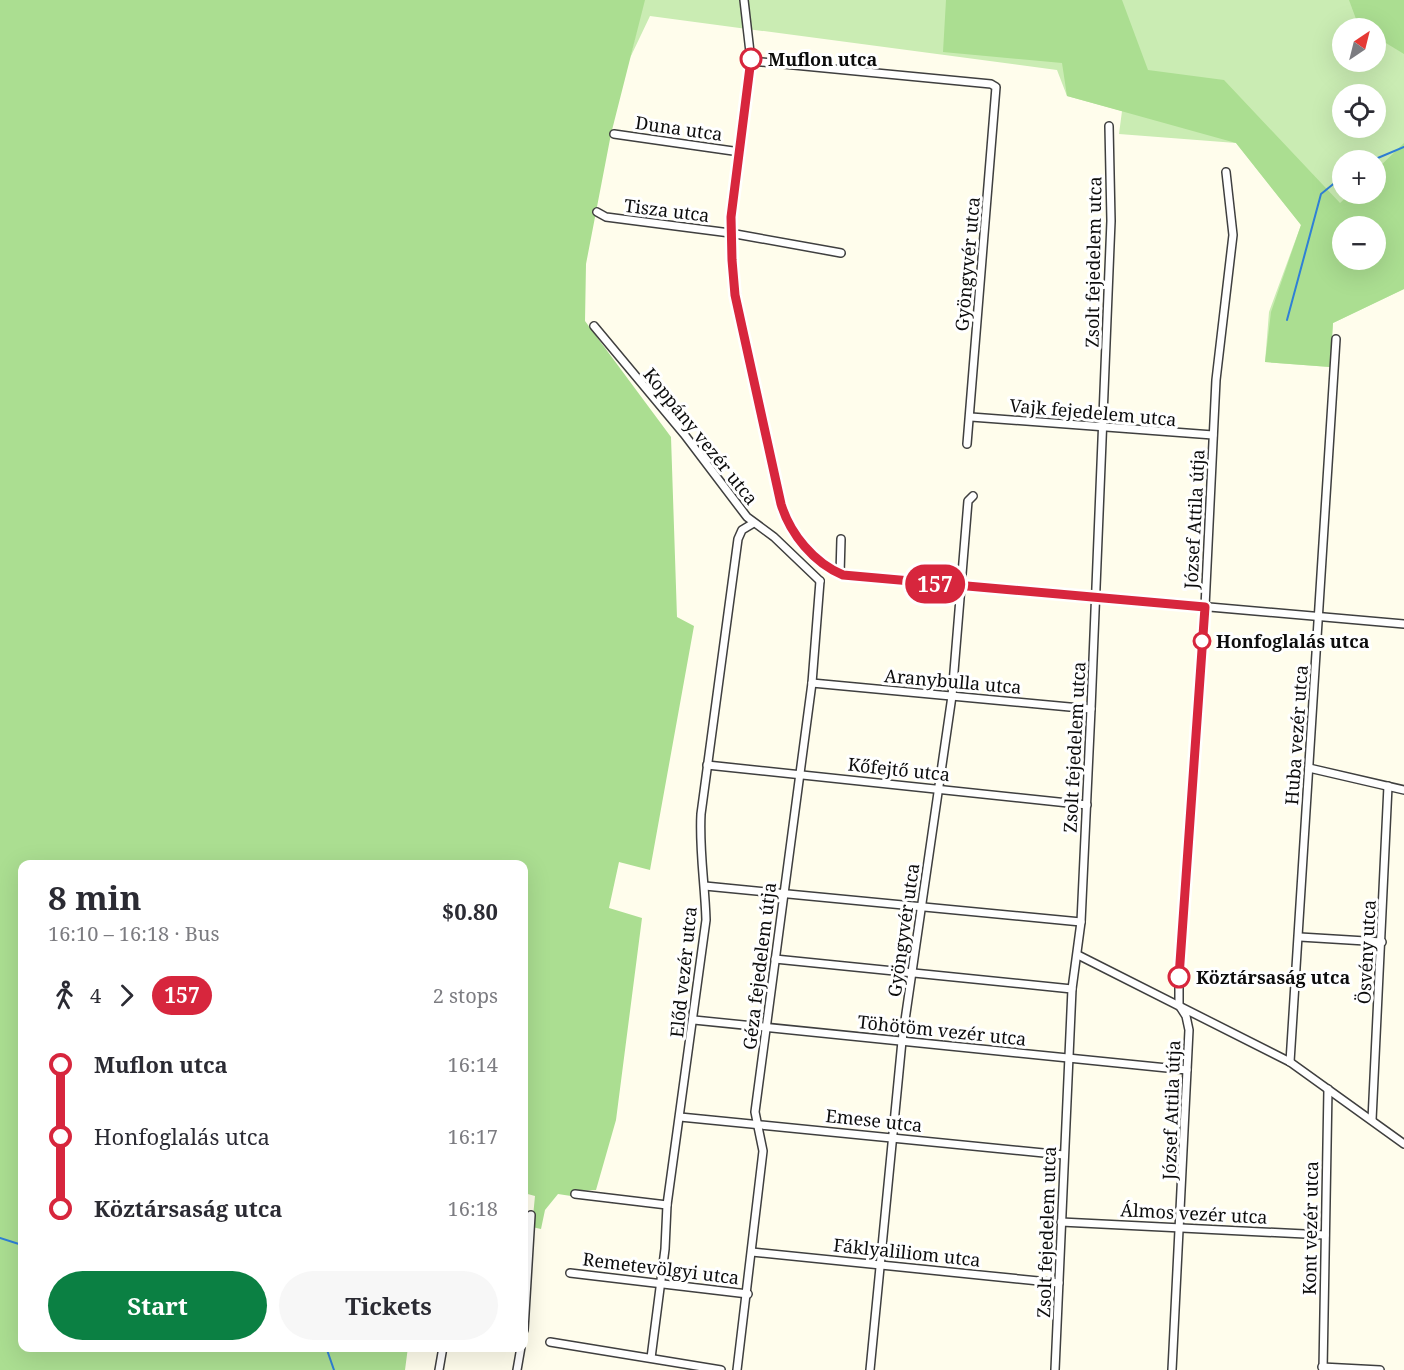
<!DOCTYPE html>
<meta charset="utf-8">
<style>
body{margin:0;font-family:"Noto Serif",serif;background:#f7f7f7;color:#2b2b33;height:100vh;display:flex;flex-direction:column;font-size:22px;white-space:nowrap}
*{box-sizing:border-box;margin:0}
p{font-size:20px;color:#7c7c81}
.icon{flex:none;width:33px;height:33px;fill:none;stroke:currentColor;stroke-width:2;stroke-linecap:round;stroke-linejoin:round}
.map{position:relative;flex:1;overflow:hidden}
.sheet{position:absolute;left:18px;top:860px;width:510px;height:492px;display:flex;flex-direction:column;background:#fff;border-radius:12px;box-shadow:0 6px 24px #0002}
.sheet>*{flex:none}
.badge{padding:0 12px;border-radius:20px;font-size:21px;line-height:39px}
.needle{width:39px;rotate:35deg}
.buttons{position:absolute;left:1332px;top:18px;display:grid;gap:12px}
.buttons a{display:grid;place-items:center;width:54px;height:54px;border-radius:50%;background:#fff;box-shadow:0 6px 24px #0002;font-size:30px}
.map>.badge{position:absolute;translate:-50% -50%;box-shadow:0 0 0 3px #fff}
.legs{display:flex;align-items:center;gap:9px;height:66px;padding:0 30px;font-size:20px}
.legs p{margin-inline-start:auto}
.overview{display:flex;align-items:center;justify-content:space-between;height:102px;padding:0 30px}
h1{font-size:33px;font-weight:700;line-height:45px}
.action{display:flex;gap:12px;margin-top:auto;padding:12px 30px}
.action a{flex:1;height:69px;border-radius:36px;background:#0b8043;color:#fff;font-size:24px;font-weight:700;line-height:69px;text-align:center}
.action a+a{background:#f7f7f7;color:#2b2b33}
ul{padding:0 30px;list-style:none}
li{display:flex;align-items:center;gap:21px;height:72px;font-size:22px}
li i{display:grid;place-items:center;width:9px;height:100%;margin:0 8px;background:currentColor}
li i::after{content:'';width:15px;height:15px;margin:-8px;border:4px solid;border-radius:50%;background:#fff}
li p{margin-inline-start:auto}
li:first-child i{background:linear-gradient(#0000 50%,currentColor 0)}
li:last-child i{background:linear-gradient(currentColor 50%,#0000 0)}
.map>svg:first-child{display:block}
.green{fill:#caecb3;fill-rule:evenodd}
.forest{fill:#abde91;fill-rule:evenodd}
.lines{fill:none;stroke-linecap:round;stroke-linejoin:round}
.stream{stroke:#2f80d6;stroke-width:2}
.street-casing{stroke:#3f3f3f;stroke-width:10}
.street{stroke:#fff;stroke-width:7}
.line-1-casing{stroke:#fff;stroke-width:14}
.line-1{stroke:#d7263d;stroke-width:9}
.stop-1-dot{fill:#fff;stroke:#d7263d;stroke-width:3}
.labels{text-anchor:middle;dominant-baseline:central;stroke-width:6;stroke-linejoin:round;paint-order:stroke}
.stop-label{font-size:18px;font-weight:bold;fill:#0c0c0c;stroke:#fff;text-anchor:start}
.street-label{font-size:18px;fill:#0c0c0c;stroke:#fff}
</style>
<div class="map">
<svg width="1404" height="1370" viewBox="0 0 1404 1370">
<rect width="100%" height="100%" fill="#fffdec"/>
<path class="green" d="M644 0H1404V289L1333 323 1330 367 1265 362 1269 312 1301 225 1236 143 1119 134 1122 111 1067 96 1057 70 650 16 630 58ZM1342 28H1376V62H1342ZM1342 94H1376V128H1342ZM1342 160H1376V194H1342ZM1342 226H1376V260H1342Z"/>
<g class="forest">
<path d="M0 0H645L611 134 586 264 585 321 671 437 677 617 694 626 650 870 619 862 609 908 642 918 616 1120 596 1190 573 1191 571 1196 558 1194 545 1210 541 1229 532 1227 535 1196 524 1193V864H22V1347H408L405 1370H0Z"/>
<path d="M946 0H1122L1148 70 1224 80 1340 203 1350 194H1376V170L1404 143V289L1333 323 1330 367 1265 362 1271 312 1301 225 1236 143 1067 96 1062 63 943 52ZM1342 226H1376V260H1342Z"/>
<path d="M1349 0H1404V54L1376 37V28L1359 27Z"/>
</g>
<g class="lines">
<g class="stream">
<path d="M1373 160 1404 147"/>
<path d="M1287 320 1321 194 1342 177"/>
<path d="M0 1238 22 1245"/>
<path d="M326 1347 334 1370"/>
</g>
<defs>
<g id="street">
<path d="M744 0 751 61 731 217 732 266 741 326 784 513C794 539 817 565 843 575L1404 624"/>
<path d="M751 61 991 84 996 87 967 444"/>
<path d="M614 134 740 152"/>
<path d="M597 212 606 217 730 233 841 253"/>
<path d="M594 326 684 434 747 517 774 537 820 581"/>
<path d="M971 417 1213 435"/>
<path d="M840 574 841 539"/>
<path d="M812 683 1091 709"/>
<path d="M707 765 1087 805"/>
<path d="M1309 768 1404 790"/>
<path d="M705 886 1081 922"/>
<path d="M1300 937 1382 942"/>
<path d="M1078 955 1290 1062 1404 1144"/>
<path d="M775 959 1072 989"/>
<path d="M694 1020 1187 1070"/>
<path d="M1290 1062 1336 339"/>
<path d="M680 1117 1064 1155"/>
<path d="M1372 1120 1388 786"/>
<path d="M575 1194 667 1205"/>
<path d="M1061 1222 1325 1235"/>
<path d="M752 1252 1059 1283"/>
<path d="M570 1273 748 1294"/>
<path d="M524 1330 531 1215"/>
<path d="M550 1342 721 1370"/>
<path d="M651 1358 665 1249 667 1205 706 920C705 884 699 850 701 814L738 539 742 530 752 524"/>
<path d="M1322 1367 1380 1370"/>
<path d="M439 1370 443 1347"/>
<path d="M517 1370 521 1347"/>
<path d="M737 1370 763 1151 755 1112 812 683 820 581"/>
<path d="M870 1370 902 1041 952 696 968 501 973 496"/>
<path d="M1055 1370 1072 989 1081 922 1091 709 1111 221 1109 126"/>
<path d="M1172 1370 1189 1030 1186 1016 1179 1005V973L1205 607 1216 380 1233 235 1226 172"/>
<path d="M1323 1370 1328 1089"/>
</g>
</defs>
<use href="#street" class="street-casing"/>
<use href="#street" class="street"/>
</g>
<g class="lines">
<defs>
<path id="line-1" d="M751 59 731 217 732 260 735 295 781 504C790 534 814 563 843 575L1205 607 1179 977"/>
</defs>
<use href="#line-1" class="line-1-casing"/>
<use href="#line-1" class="line-1"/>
</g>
<g class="stop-1-dot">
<circle cx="751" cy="59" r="10"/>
<circle cx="1202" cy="641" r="8"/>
<circle cx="1179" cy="977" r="10"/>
</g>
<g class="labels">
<g class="stop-label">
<text x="768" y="59">Muflon utca</text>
<text x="1216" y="641">Honfoglalás utca</text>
<text x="1196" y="977">Köztársaság utca</text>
</g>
<g class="street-label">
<text transform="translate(679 128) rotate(8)">Duna utca</text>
<text transform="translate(667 210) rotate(7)">Tisza utca</text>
<text transform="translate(1093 262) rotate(-89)">Zsolt fejedelem utca</text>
<text transform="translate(967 264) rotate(-85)">Gyöngyvér utca</text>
<text transform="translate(1093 412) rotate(5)">Vajk fejedelem utca</text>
<text transform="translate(701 436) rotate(51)">Koppány vezér utca</text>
<text transform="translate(1194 519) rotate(-87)">József Attila útja</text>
<text transform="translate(953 681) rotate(5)">Aranybulla utca</text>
<text transform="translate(1296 735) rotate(-86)">Huba vezér utca</text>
<text transform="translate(1074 747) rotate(-87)">Zsolt fejedelem utca</text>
<text transform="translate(899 769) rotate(6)">Kőfejtő utca</text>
<text transform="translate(903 930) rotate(-82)">Gyöngyvér utca</text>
<text transform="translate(1366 952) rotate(-87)">Ösvény utca</text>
<text transform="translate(759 966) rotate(-83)">Géza fejedelem útja</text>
<text transform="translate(683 972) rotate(-84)">Előd vezér utca</text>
<text transform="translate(942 1030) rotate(6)">Töhötöm vezér utca</text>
<text transform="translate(1171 1110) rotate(-88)">József Attila útja</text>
<text transform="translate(874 1120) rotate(6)">Emese utca</text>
<text transform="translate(1194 1213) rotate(3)">Álmos vezér utca</text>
<text transform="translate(1310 1228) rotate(-89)">Kont vezér utca</text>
<text transform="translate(1046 1232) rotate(-88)">Zsolt fejedelem utca</text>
<text transform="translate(907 1252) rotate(6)">Fáklyaliliom utca</text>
<text transform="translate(661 1268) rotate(7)">Remetevölgyi utca</text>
</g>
</g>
</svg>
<div class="buttons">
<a><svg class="needle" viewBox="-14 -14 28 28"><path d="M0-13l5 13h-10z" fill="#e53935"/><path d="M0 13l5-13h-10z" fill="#7c7c81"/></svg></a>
<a><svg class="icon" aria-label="locate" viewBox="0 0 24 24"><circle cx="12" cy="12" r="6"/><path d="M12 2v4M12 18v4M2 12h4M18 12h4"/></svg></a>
<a>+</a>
<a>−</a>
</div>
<b class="badge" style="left:935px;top:584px;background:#d7263d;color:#fff">157</b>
<section class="sheet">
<div class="overview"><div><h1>8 min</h1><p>16:10 – 16:18 · Bus</p></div><b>$0.80</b></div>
<div class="legs"><svg class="icon" aria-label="walk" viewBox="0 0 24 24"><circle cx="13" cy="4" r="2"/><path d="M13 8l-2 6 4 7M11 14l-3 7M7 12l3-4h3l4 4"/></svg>4<svg class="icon" aria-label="forward" viewBox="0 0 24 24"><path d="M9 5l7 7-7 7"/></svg><b class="badge" style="background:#d7263d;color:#fff">157</b><p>2 stops</p></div>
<ul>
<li><i style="color:#d7263d"></i><b>Muflon utca</b><p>16:14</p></li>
<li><i style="color:#d7263d"></i><span>Honfoglalás utca</span><p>16:17</p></li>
<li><i style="color:#d7263d"></i><b>Köztársaság utca</b><p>16:18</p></li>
</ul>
<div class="action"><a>Start</a><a>Tickets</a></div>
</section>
</div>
